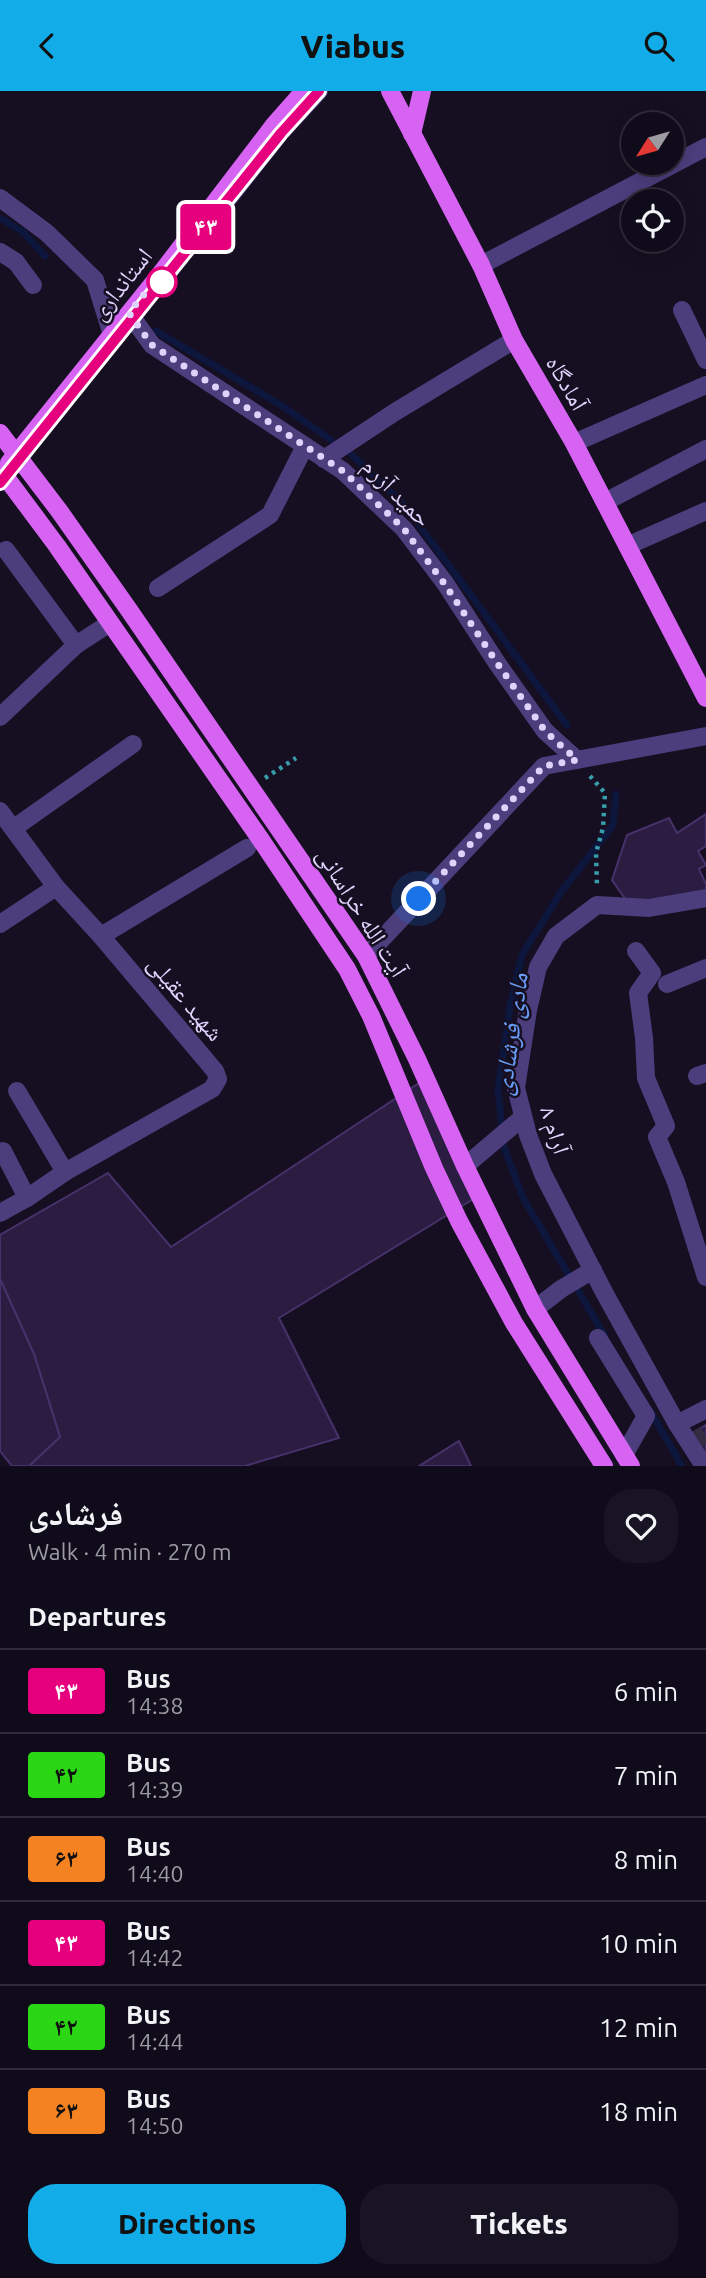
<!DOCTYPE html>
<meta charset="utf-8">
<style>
body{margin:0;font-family:Ubuntu,"Noto Naskh Arabic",sans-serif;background:#191423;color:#f1f3f6;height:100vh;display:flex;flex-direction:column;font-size:26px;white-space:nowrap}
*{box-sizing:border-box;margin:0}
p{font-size:23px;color:#9c9ba2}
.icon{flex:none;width:38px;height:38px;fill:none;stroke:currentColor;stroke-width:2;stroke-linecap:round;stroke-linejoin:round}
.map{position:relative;height:1375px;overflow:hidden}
.sheet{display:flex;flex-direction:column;background:#100b1a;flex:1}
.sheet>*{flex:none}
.badge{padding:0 14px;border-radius:5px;font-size:24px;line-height:46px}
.needle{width:46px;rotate:233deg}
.tools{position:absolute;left:621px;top:21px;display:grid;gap:14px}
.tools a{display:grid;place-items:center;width:63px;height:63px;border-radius:50%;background:#100b1a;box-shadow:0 4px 18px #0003,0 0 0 2px #302b39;font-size:35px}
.you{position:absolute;width:35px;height:35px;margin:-18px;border:5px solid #fff;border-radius:50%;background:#1a73e8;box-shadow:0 0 0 10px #1a73e833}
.map>.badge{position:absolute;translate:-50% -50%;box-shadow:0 0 0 4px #fff}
h2{padding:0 28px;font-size:26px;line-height:63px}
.round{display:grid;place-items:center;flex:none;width:74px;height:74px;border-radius:28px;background:#191423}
.head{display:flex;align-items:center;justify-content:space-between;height:119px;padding:0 28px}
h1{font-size:33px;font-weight:800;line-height:52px}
.cta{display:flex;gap:14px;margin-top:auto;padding:14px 28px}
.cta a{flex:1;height:80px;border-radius:28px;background:#12ade9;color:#111;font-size:28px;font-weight:800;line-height:80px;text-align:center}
.cta a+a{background:#191423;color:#f1f3f6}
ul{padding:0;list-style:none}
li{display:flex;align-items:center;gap:21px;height:84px;padding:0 28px;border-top:2px solid #302b39}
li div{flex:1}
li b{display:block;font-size:26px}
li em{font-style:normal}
li .badge{min-width:77px;font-weight:700;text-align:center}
header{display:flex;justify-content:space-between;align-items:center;height:91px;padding:0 28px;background:#12ade9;color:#111;font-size:32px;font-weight:800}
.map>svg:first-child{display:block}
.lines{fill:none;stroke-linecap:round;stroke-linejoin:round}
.stream{stroke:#0d163d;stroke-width:7}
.building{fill:#2b1d41;stroke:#47316b;stroke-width:2}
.minor-tunnel{stroke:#342c43;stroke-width:18;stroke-dasharray:18 9;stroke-linecap:butt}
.path{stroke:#389dab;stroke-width:4.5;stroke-dasharray:3.5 5;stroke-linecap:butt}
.minor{stroke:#4c3e7d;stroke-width:18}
.major{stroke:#d763f3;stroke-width:18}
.line-casing{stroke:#fff;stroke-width:16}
.line{stroke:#e6007e;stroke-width:10}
.walk{stroke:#dfd3fc;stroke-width:7;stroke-dasharray:0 12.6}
.stop-dot{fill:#fff;stroke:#e6007e;stroke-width:3.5}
.labels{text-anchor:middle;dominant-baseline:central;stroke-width:5;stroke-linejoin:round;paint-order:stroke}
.street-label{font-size:24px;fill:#dfd3fc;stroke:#160f22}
.water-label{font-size:26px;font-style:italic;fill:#699bf4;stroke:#160f22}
</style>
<header><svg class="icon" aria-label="back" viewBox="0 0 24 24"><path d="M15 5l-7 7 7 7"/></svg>Viabus<svg class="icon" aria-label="search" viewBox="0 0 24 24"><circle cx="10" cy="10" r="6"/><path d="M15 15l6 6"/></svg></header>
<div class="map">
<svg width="706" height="1375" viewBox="0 0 706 1375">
<rect width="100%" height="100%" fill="#160f22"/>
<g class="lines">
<g class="stream">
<path d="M0 127 23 141 45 165"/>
<path d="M156 240 284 316 331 349"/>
<path d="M351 363 405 415 567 634"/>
<path d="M605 1245 523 1107 504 1056 498 999 510 916 522 864 561 801 613 734 616 703"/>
<path d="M651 1321 682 1375"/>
</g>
</g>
<g class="building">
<path d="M706 723V755L698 760 706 774 699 778 706 793V799L644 814 626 809 612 789 627 744 669 727 677 742Z"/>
<path d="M422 990 480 1104 279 1227 339 1347 245 1375H29L60 1346 34 1263 0 1188V1144L108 1082 171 1156Z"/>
<path d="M0 1188 34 1263 60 1346 29 1375H12L0 1360Z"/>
<path d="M706 1334V1364L692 1342Z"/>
<path d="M459 1350 471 1375H419Z"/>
</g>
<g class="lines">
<path class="minor-tunnel" d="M690 1353 706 1343"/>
<g class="path">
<path d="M590 685 605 702 603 737 596 762 597 796"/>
<path d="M265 687 296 667"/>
</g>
<g class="minor">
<path d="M0 107 47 142 95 189 112 244"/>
<path d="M228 108 280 42 319 0"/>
<path d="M0 161 16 171 33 194"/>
<path d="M481 174 706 56"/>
<path d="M682 219 706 269"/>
<path d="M129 222 152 254 343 380 404 438 445 492 497 572 545 640 577 669"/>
<path d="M574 352 706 294"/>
<path d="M324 368 395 321 514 249"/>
<path d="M605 411 706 358"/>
<path d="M627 455 706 420"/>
<path d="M6 459 76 554"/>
<path d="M158 497 270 424 305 355"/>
<path d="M0 626 76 554 110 532"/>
<path d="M0 720 56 796 101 845 215 980 218 988 212 998 65 1081 27 1107 0 1122"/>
<path d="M14 737 133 653"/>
<path d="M0 833 56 796"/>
<path d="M101 845 247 757"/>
<path d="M636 860 652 882 638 902 644 947 646 987 666 1035 657 1046 676 1091 706 1186"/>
<path d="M366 865 544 675 706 645"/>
<path d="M667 893 706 877"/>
<path d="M697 985 706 982"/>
<path d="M17 1000 65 1081"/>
<path d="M3 1060 27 1107"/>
<path d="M465 1075 523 1026"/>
<path d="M535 1218 561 1198 593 1179"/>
<path d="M598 1247 646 1325 624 1364"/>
<path d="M677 1333 706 1318"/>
<path d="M704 1375 677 1333 605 1203 543 1083 528 1044 516 997 528 919 538 876 556 845 597 814 649 817 706 807"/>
</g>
<g class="major">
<path d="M390 0 481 174 514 249 574 352 706 607"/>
<path d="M412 43 422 0"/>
<path d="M0 342 60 421 129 519 366 865 417 968 465 1075 535 1218 631 1375"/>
<path d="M9 372 155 190 274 34 304 0"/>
<path d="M2 381 57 455 261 749 347 878 371 925 434 1077 459 1130 514 1232 604 1375"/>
</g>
</g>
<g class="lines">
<defs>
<path id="line" d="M0 392 281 42 319 0"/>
</defs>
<use href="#line" class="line-casing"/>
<use href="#line" class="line"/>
<path class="walk" d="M162 191 155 190 129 222 152 254 343 380 404 438 444 492 497 572 545 640 577 669 544 675 419 808"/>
</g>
<circle class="stop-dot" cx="162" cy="191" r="14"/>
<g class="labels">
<g class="street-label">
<text transform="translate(121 193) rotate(-52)">استانداری</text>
<text transform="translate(567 292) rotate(60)">آمادگاه</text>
<text transform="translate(397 401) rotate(45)">حمید آزرم</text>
<text transform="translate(362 821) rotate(58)">آیت الله خراسانی</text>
<text transform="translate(186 907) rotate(50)">شهید عقیلی</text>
<text transform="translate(555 1039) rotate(72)">۸ آرام</text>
</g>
<g class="water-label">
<text transform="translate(510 943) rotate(-82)">مادی فرشادی</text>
</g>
</g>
</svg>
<div class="tools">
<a><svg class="needle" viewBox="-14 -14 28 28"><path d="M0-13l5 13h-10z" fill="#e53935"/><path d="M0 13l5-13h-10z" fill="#9c9ba2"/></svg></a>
<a><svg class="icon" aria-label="locate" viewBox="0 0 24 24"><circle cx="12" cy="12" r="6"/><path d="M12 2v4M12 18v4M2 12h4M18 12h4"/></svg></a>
</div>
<div class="you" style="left:419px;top:808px"></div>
<b class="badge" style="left:206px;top:136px;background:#e6007e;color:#fff">۴۳</b>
</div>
<section class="sheet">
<div class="head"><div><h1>فرشادی</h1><p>Walk · 4 min · 270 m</p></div><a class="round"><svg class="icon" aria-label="heart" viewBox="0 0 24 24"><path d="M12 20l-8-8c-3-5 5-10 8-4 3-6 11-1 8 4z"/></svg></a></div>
<h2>Departures</h2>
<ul>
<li><span class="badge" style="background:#e6007e;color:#fff">۴۳</span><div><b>Bus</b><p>14:38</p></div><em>6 min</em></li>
<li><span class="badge" style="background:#2bd714;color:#111">۴۲</span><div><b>Bus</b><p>14:39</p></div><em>7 min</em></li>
<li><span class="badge" style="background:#f58220;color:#111">۶۳</span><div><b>Bus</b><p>14:40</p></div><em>8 min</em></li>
<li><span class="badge" style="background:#e6007e;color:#fff">۴۳</span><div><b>Bus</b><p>14:42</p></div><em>10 min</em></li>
<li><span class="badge" style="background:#2bd714;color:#111">۴۲</span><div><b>Bus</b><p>14:44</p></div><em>12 min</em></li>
<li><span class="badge" style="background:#f58220;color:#111">۶۳</span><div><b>Bus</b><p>14:50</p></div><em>18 min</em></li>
</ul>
<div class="cta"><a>Directions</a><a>Tickets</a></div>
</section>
